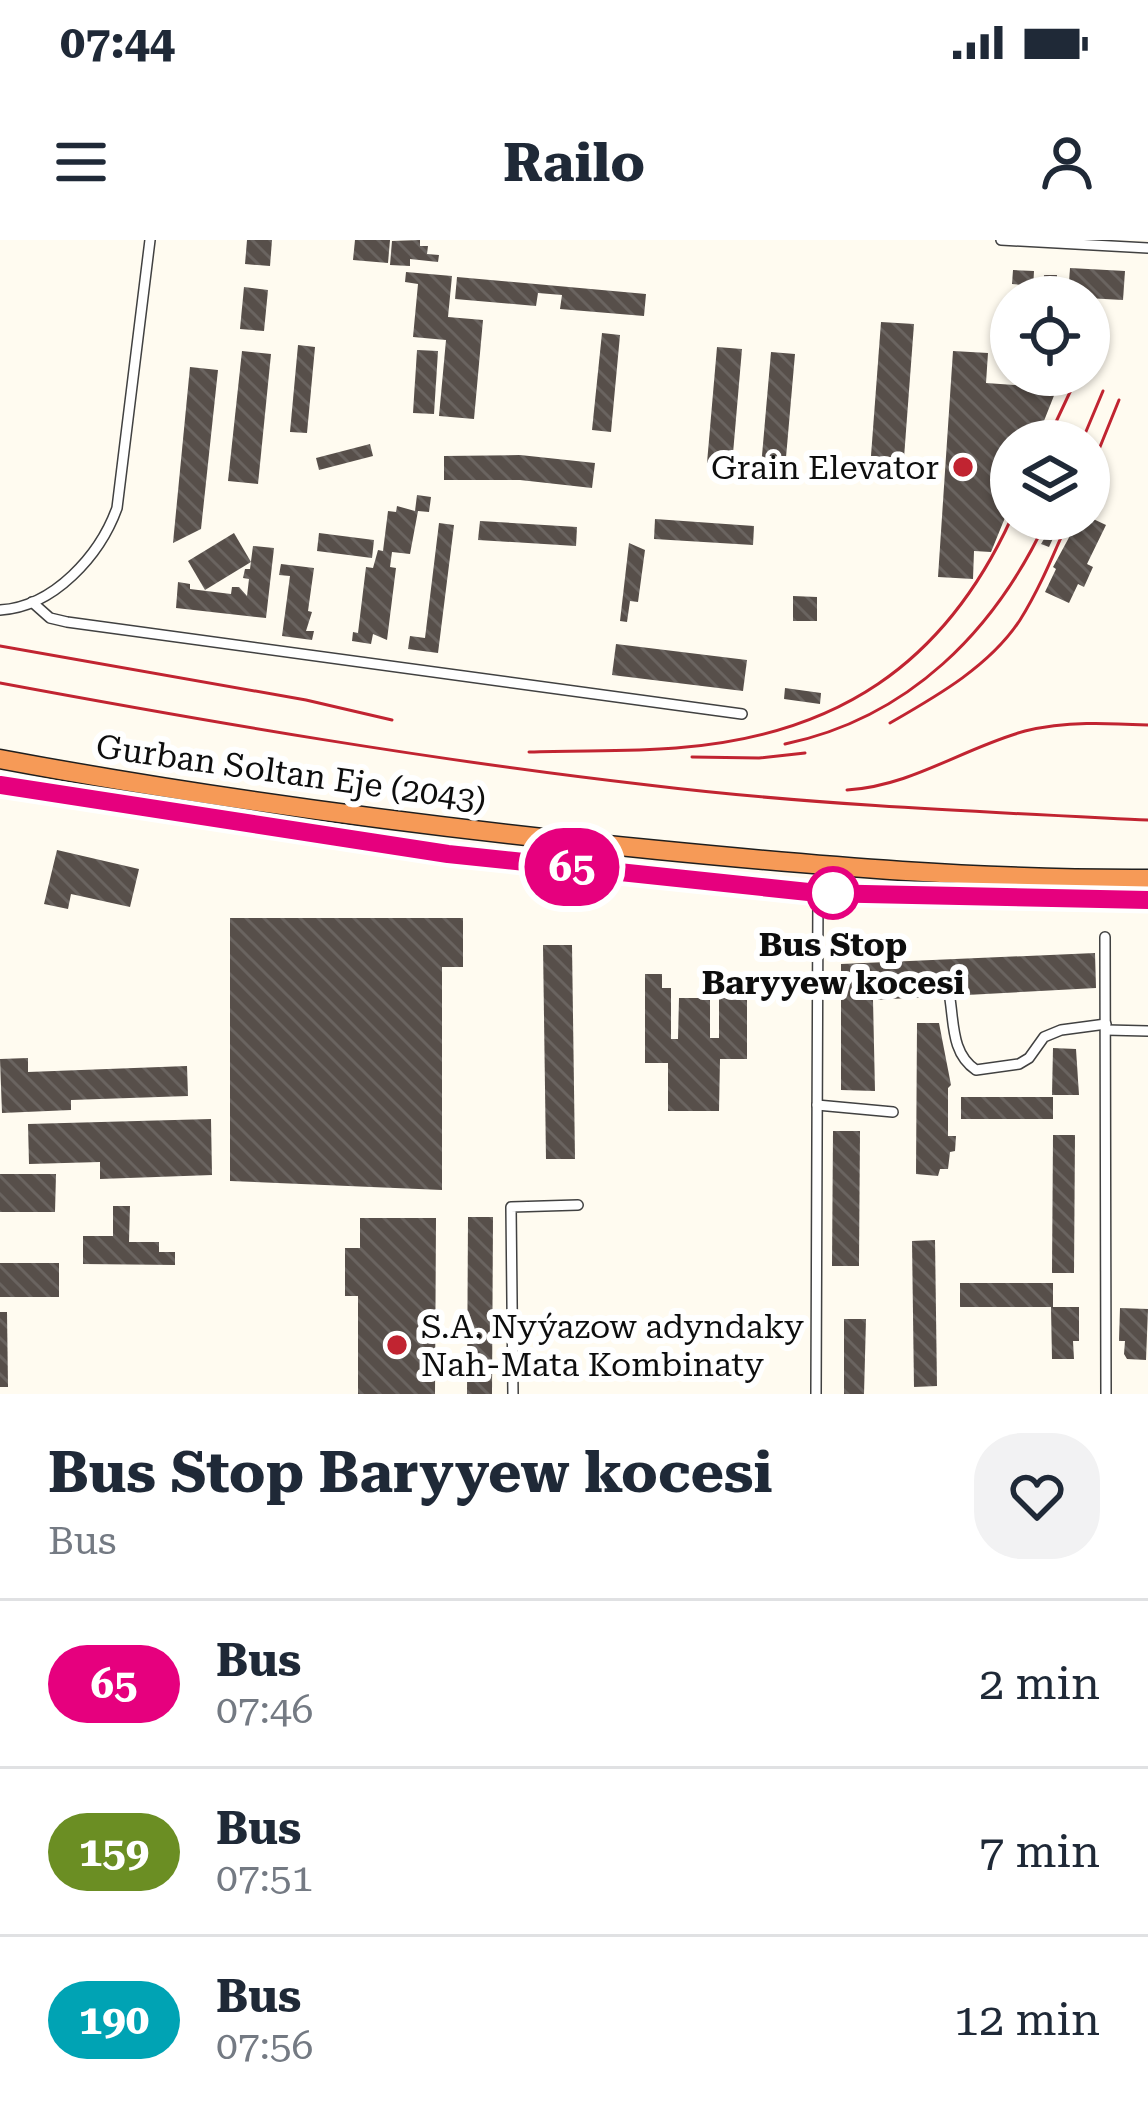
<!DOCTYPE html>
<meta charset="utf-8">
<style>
body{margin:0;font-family:"Roboto Serif",serif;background:#f2f2f3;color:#1f2937;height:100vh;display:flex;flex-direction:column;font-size:45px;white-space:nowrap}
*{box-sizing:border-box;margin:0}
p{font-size:39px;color:#747a83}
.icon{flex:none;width:66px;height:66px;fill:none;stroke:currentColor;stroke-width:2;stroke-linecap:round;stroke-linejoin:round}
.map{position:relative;height:1154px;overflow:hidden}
.panel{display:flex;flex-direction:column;background:#fff;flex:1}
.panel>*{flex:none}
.badge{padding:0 24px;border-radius:39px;font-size:42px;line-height:78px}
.fabs{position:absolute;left:990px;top:36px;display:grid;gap:24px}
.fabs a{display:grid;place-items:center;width:120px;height:120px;border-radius:50%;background:#fff;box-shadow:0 3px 9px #0004;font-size:60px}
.map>.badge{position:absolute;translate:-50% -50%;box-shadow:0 0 0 6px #fff}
.round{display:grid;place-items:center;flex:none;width:126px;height:126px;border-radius:48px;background:#f2f2f3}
.headline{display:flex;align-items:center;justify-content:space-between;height:204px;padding:0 48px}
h1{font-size:57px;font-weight:700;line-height:90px}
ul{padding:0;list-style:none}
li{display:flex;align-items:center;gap:36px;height:168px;padding:0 48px;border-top:3px solid #e0e1e3}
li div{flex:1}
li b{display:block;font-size:45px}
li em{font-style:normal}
li .badge{min-width:132px;font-weight:700;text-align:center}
.status{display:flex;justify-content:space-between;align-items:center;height:84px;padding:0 60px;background:#fff;direction:ltr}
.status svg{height:33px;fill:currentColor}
header{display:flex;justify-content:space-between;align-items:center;height:156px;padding:0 48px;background:#fff;font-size:54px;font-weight:700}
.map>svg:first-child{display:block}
.building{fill:url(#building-back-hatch)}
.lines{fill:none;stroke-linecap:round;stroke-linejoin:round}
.street-casing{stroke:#414141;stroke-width:12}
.highway-casing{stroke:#1f1f1f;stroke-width:21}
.street{stroke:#fff;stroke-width:9}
.highway{stroke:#f69a57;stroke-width:18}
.rail{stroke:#c12431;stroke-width:3}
.line-casing{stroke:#fff;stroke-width:27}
.line{stroke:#e6007e;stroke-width:18}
.poi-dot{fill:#c12431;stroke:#fff;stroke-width:4.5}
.stop-dot{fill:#fff;stroke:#e6007e;stroke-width:6}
.labels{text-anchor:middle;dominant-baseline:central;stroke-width:12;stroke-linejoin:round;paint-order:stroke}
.poi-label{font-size:33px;fill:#0e0e0e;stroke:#fff;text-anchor:end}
.street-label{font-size:33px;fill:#0e0e0e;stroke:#fff}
.stop-label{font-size:33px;font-weight:bold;fill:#0e0e0e;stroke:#fff}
</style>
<div class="status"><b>07:44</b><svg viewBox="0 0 49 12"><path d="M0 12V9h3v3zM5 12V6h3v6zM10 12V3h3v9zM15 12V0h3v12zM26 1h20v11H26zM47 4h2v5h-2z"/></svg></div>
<header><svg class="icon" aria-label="menu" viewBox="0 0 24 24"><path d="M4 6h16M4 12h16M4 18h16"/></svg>Railo<svg class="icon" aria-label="person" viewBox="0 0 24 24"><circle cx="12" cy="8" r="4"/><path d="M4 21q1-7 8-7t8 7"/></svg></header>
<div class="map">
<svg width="1148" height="1154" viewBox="0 0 1148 1154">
<defs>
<pattern id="building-back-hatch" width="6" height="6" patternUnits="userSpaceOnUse" patternTransform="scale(3)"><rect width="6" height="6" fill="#574f4a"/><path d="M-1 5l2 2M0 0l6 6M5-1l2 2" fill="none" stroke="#6a6460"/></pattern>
</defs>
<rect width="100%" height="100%" fill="#fffbf0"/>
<g class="building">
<path d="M247 0H272L270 26 245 24Z"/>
<path d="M355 0H390L388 23 353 20Z"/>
<path d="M420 0V6H428L427 14 439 15 438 22 410 19V26L390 25 392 1Z"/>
<path d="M1070 28 1125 31 1123 60 1068 57Z"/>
<path d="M1013 30 1034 31 1033 49 1043 50 1044 35H1057L1055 57H1021L1022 45 1012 44Z"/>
<path d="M406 32 452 36 448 77 483 80 474 179 439 176 446 100 413 97 418 44 405 42Z"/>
<path d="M457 37 646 54 644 76 560 69 562 55 538 53 536 66 455 59Z"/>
<path d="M244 47 268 50 264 91 240 89Z"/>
<path d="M881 82 914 84 903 231 870 229Z"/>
<path d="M602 93 620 95 611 192 592 190Z"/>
<path d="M298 105 315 107 307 193 290 192Z"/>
<path d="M717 107 742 109 732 225 707 223Z"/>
<path d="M417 110 438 111 434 174 413 173Z"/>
<path d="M242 111 271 114 258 244 228 241Z"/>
<path d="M953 111 988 113 986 143 1057 148 1036 201H1011V263L991 312 974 311 973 339 938 337Z"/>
<path d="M771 112 795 114 785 229 761 227Z"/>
<path d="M190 127 218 130 201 289 173 303Z"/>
<path d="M370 204 373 216 319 230 316 218Z"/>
<path d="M520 215 595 223 592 248 520 240H444V216Z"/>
<path d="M417 255 431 257 429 272 418 271 410 314 392 312 390 327 396 328 387 400 373 394 371 404 352 401 353 392 358 393 366 327 373 328 378 310 383 311 388 271 396 272 397 266 415 271Z"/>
<path d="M1089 277 1106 285 1087 324 1093 327 1084 347 1078 344 1069 363 1045 352 1056 329 1053 327 1079 279Z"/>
<path d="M655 279 754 286 753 305 654 299Z"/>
<path d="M1020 279H1062L1049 307 1041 304 1044 299 1017 286Z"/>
<path d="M480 281 577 287 576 306 478 300Z"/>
<path d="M439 283 454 285 438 413 408 409 410 396 425 398Z"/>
<path d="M234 293 251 322 205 350 188 321Z"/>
<path d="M319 293 374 300 372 318 317 311Z"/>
<path d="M629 303 645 310 638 362 630 361 627 382 620 381Z"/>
<path d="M253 306 274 308 266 378 176 368 178 342 190 344V349L231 354 232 347H239L247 356 249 339 243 338 245 329H250Z"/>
<path d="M281 324 314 328 308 371 312 372 306 391H314L312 400 282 396 290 336 279 335Z"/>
<path d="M793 356 817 357V381H793Z"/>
<path d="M616 404 747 420 743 451 612 435Z"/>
<path d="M785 448 821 453 820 464 784 459Z"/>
<path d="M57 610 139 629 130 667 71 654 68 669 44 664Z"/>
<path d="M230 678H463V727H442V950L230 941Z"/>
<path d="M543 705H572L575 919H546Z"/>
<path d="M1095 713 1096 748 873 760 875 851 841 850V724Z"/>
<path d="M727 733H747V819H720L719 871H668V823H645V734H662V748H671V799H678L679 758H710V798H719V752H727Z"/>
<path d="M917 783H939L951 845 948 848V896H956L955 911 950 912 948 929H940L938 936 916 934Z"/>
<path d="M1053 808 1076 809 1079 855H1052Z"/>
<path d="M28 818V832L187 826 188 856 71 860V870L2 873 0 819Z"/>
<rect x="961" y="857" width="92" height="22"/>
<path d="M211 879 212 935 100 939V922L29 924 28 884Z"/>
<path d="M833 891H860L859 1026H832Z"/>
<path d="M1053 895H1075L1074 1033H1052Z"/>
<path d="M0 934H56L55 972H0Z"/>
<path d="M113 966H130L129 1002H159V1012H175V1025L83 1024V996H113Z"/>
<path d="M468 977H493L492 1154H467Z"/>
<path d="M360 978H436L435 1154H358V1056H345V1008H360Z"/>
<path d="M935 1000 937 1146 914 1147 912 1001Z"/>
<rect x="0" y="1023" width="59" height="34"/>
<rect x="960" y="1043" width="93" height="24"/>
<path d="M1051 1067H1079V1101H1073L1074 1119H1052Z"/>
<path d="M1120 1068 1148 1069 1146 1120 1127 1119 1124 1114 1125 1101H1119Z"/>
<path d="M0 1072H7L8 1147H0Z"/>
<path d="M844 1079H866L864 1154H844Z"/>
</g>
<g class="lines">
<defs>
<g id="street">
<path d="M1001 0 1148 8"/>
<path d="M32 362 50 378 67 382 742 474"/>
<path d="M0 370C54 367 100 315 117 268L150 0"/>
<path d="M1105 697 1106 1154"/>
<path d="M950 759C954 785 952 814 976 830L1019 824 1029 818 1044 797 1061 790 1106 784"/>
<path d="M1106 790 1148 791"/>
<path d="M817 865 893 872"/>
<path d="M513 1154 511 967 578 965"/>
<path d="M816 1154 818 653"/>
</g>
<g id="highway">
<path d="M0 519C218 560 437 588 658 610 820 626 984 640 1148 639"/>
<path d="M0 545 448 614 818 653 1148 660"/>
</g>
</defs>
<use href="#street" class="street-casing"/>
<use href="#highway" class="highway-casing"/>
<use href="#street" class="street"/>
<use href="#highway" class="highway"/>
<g class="rail">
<path d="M1047 201 1078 135"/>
<path d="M1082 201 1103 151"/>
<path d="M1089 234 1119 160"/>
<path d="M0 406 306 460 392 480"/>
<path d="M0 443C215 483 431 520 648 545 812 565 983 572 1148 580"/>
<path d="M890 483C937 456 990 426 1020 380 1040 348 1054 313 1069 279"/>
<path d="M785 504C909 478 995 391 1047 279"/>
<path d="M529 512C578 510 627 512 676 508 836 496 944 425 1011 279"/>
<path d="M692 517 759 518 805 513"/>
<path d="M847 550C912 546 963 508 1025 491 1066 481 1107 483 1148 485"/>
</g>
</g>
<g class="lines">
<defs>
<path id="line" d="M0 545 448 614 818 653 1148 660"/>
</defs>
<use href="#line" class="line-casing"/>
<use href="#line" class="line"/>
</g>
<g class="poi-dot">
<circle cx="963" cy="227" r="12"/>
<circle cx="397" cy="1105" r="12"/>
</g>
<circle class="stop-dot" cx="833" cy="653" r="24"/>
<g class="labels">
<g class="poi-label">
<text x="939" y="227">Grain Elevator</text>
<text x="421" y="1086" text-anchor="start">S.A. Nyýazow adyndaky<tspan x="421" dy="38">Nah-Mata Kombinaty</tspan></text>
</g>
<g class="street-label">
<text transform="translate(291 533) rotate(8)">Gurban Soltan Eje (2043)</text>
</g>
<g class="stop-label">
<text x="833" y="704">Bus Stop<tspan x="833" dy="38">Baryyew kocesi</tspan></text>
</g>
</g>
</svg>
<div class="fabs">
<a><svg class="icon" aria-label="locate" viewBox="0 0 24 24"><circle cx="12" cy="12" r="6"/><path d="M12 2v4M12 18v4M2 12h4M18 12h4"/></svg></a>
<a><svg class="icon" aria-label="layers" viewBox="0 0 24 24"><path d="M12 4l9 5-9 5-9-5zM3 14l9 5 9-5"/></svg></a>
</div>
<b class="badge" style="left:572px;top:627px;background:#e6007e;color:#fff">65</b>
</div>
<section class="panel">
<div class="headline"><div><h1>Bus Stop Baryyew kocesi</h1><p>Bus</p></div><a class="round"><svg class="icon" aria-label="heart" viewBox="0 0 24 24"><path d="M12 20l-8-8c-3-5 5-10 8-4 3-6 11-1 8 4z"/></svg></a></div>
<ul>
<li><span class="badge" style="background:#e6007e;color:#fff">65</span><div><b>Bus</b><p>07:46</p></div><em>2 min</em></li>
<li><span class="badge" style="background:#6b8e23;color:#fff">159</span><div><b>Bus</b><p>07:51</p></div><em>7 min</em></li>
<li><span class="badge" style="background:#00a3b4;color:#fff">190</span><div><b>Bus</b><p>07:56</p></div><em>12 min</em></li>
</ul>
</section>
